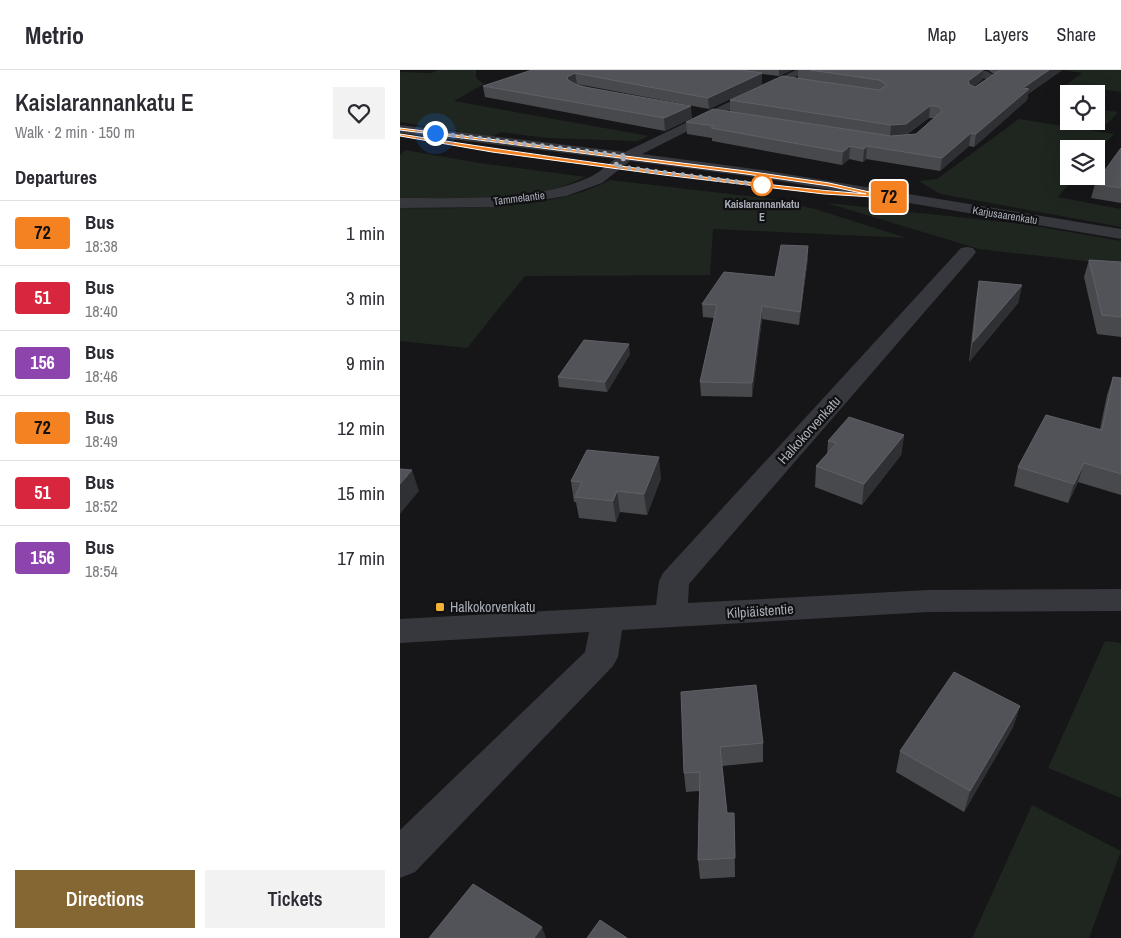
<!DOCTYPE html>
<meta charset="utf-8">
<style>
body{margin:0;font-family:"Archivo Narrow",sans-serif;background:#f2f2f3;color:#2b2b33;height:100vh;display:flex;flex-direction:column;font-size:19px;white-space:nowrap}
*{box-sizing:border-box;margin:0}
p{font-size:16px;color:#7c7c81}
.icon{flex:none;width:28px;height:28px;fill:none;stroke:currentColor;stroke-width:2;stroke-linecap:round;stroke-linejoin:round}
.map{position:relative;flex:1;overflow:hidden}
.sheet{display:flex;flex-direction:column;background:#fff;width:400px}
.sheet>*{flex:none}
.badge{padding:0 10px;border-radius:4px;font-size:18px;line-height:32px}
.controls{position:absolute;left:660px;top:15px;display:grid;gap:10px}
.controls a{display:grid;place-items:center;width:45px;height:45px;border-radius:0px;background:#fff;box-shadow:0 5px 20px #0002;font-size:25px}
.you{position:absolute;width:25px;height:25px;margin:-12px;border:4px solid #fff;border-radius:50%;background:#1a73e8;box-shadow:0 0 0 8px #1a73e833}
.map>.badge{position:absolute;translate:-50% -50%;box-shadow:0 0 0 2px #fff}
h2{padding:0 15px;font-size:19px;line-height:45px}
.round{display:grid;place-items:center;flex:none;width:52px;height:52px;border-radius:0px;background:#f2f2f3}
.head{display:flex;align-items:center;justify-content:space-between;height:85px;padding:0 15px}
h1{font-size:24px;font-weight:600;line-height:38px}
.action{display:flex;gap:10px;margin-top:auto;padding:10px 15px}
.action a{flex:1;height:58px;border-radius:0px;background:#856733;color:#fff;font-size:20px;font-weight:600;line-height:58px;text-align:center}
.action a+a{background:#f2f2f3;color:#2b2b33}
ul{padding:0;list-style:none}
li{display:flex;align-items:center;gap:15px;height:65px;padding:0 15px;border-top:1px solid #e1e1e2}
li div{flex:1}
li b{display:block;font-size:19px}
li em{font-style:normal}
li .badge{min-width:55px;font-weight:700;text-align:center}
header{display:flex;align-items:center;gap:30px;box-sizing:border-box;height:70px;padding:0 25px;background:#fff;border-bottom:1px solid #e1e1e2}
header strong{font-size:24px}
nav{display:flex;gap:28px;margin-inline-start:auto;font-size:18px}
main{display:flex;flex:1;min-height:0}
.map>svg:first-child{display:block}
.green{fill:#1e261f}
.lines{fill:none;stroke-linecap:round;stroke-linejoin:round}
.minor{fill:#37383d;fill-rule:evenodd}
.wall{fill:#47494d;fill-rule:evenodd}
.shaded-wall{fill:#2f3033}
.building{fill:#525359;stroke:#5f6168}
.line{fill:#f58220;stroke:#fff}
.walk{stroke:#a8adb8;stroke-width:5;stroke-dasharray:0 9}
.stop-dot{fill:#fff;stroke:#f58220;stroke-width:2.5}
.poi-dot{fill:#f2b134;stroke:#111113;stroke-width:2}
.labels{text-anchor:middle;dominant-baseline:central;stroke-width:4.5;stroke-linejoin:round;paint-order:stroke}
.far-street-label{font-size:11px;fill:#a8adb8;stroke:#111113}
.far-stop-label{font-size:11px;font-weight:bold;fill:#a8adb8;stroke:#111113}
.street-label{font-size:14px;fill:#a8adb8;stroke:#111113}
.poi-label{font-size:14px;fill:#a8adb8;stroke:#111113;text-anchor:start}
</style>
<header>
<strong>Metrio</strong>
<nav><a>Map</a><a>Layers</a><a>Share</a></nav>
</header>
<main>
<section class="sheet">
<div class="head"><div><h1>Kaislarannankatu E</h1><p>Walk · 2 min · 150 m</p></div><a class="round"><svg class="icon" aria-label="heart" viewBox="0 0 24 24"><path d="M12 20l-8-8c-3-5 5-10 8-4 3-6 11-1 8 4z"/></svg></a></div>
<h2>Departures</h2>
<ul>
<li><span class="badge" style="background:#f58220;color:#111">72</span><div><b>Bus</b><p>18:38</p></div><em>1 min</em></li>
<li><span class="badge" style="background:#d7263d;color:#fff">51</span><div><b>Bus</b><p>18:40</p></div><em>3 min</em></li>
<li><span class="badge" style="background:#8e44ad;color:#fff">156</span><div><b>Bus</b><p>18:46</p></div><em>9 min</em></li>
<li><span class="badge" style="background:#f58220;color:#111">72</span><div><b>Bus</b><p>18:49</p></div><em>12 min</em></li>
<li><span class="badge" style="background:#d7263d;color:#fff">51</span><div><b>Bus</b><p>18:52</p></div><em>15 min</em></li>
<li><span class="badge" style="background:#8e44ad;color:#fff">156</span><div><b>Bus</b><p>18:54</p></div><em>17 min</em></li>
</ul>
<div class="action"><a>Directions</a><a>Tickets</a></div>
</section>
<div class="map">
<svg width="721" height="868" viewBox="0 0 721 868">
<rect width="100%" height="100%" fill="#161618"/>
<g class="green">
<path d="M38 0H76V8L84 14 54 31 249 66 237 71 147 68 101 62 91 67 0 52V2L32 3Z"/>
<path d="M662 0H721V22L666 15 682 3Z"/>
<path d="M696 39 718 42 707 54 690 51H696Z"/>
<path d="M619 49 714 64 696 83V79H669V106H676L658 127 721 139V157L541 124 518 111 537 109Z"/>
<path d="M5 80 79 93 186 107C178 110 169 114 161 117 114 132 49 129 0 128V85Z"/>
<path d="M210 110 372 129 415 139 507 168 313 159 310 205 125 206 67 278 0 271V138C62 139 155 140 210 110Z"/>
<path d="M427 133 623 154 721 171V195L579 179Z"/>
<path d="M705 571 721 573V728L648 698Z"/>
<path d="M632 735 721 781 689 868H572Z"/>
</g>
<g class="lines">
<g class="minor">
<path d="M396 0H409L242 84 362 100 721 159V169L362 108 230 91 202 113 166 126 100 137 0 138V128C58 128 137 132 190 107 199 103 207 95 215 89L0 63V55L225 82Z"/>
<path d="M549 0 586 1 600 8 574 26 570 25 568 23 570 21 587 9 554 3Z"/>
<path d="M567 177 573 178 576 182 573 186 289 514 288 533 528 520 721 519V541L528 542 222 560 218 587 213 596 15 802 0 808V760L185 582 189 562 0 573V549L256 535 259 511 263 503 561 178Z"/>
</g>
</g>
<g class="wall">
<path d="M132 0H392L379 6 362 4V14L309 39 177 14 292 48 265 61 85 27 83 16Z"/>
<path d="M398 0H584L582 10 574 16 575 17 594 4 588 0H662L628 24 627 30 574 77 569 76 540 101 466 89 463 92 449 89 442 95 312 71V68L287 64 286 52 330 42V30L398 8ZM529 48H534L516 64 506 65Z"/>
<path d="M721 78V133L691 128 695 114Z"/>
<path d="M408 176V188L399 255 362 249 352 327 301 326 300 312 314 248 303 247 302 234 375 207Z"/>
<path d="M689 190 721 192V267L697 264 684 207Z"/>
<path d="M579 211 622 215 618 233 569 292 576 229Z"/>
<path d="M230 284 207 322 159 317 158 307Z"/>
<path d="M713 307 721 308V425L678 412 668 433 614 416 618 397 700 359 707 325Z"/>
<path d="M504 365 501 385 462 435 415 417 416 396 427 384 428 371Z"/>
<path d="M261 408 247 445 220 442 216 452 179 448 176 432H174L171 411Z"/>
<path d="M281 622 363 673V692L322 696 327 743H334L335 807 300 809 298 790 299 721 286 722 284 703Z"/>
<path d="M620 636 613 657 564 742 496 702 500 681Z"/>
</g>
<g class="shaded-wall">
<path d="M379 0H392L379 6Z"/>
<path d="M583 0H584L582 10 567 22 568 11Z"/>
<path d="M649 0H662L628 24 627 30 574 77 576 64 623 18Z"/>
<path d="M175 3 177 14 169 18 167 7Z"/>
<path d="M362 3V14L309 39 308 28Z"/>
<path d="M291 36 292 48 265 61 264 48Z"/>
<path d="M530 36 529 48 504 66 490 67 491 55Z"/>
<path d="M571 63 569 76 540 101 542 88Z"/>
<path d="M450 76 449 89 442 95 443 82Z"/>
<path d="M467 76 466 89 463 92 464 79Z"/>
<path d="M408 176V188L399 255 400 242Z"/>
<path d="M622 215 618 233 569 292 573 272Z"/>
<path d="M362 236V249L352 327V313Z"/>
<path d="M229 274 230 284 207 322 205 312Z"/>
<path d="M504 365 501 385 462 435 464 414Z"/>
<path d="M259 387 261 408 247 445 244 424Z"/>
<path d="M684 393 678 412 668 433 674 414Z"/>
<path d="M12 400 19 421 0 444V414Z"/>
<path d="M217 421 220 442 216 452 213 431Z"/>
<path d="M620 636 613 657 564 742 570 721Z"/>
<path d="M142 857 146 868H134Z"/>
</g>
<g class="building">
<path d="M132 0H340L362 3 308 28 175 3 167 7 168 10 179 16 291 36 264 48 83 16Z"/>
<path d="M410 0H583L568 11 570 15 575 17 600 0H649L623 18 629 19 576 64 571 63 542 88 467 76 464 79 450 76 443 82 311 58 315 56 286 52 313 39 491 66 516 64 542 41 538 36H530L506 54 491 55 330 30 382 6 479 20 487 15 479 10Z"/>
<path d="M721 78V118L695 114Z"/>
<path d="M381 175 408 176 400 242 362 236 352 313 300 312 317 235 302 234 324 202 375 207Z"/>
<path d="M689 190 721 192V247L702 245Z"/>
<path d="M579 211 622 215 573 272Z"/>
<path d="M184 270 229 274 205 312 158 307Z"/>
<path d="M713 307 721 308V404L684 393 674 414 618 397 646 345 702 360Z"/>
<path d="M449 347 504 365 464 414 416 396 437 373 428 371Z"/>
<path d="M187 380 259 387 244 424 217 421 213 431 175 427 182 412 171 411Z"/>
<path d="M0 399 12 400 0 414Z"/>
<path d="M554 602 620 636 570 721 500 681Z"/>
<path d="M356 615 363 673 320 677 327 743H334L335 788 298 790 300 702 284 703 281 622Z"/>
<path d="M73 814 142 857 134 868H29Z"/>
<path d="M200 850 227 868H187Z"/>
</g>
<path class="line" d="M0 58 346 101 429 113 492 127 489 128 424 124 264 105 92 82 0 66V64C101 80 202 94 304 107 358 113 412 120 466 124L429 116 346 104 0 60Z"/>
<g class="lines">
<path class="walk" d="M35 63 227 86 214 96 362 115"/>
</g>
<circle class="stop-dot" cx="362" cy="115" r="10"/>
<rect class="poi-dot" x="35" y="532" width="10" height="10" rx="2.5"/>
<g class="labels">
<g class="far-street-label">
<text transform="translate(119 128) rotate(-7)">Tammelantie</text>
<text transform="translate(605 145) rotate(9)">Karjusaarenkatu</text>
</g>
<g class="far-stop-label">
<text x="362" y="134">Kaislarannankatu<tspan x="362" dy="13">E</tspan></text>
</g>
<g class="street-label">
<text transform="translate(409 360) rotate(-48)">Halkokorvenkatu</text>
<text transform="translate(360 541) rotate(-4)">Kilpiäistentie</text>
</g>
<g class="poi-label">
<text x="50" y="537">Halkokorvenkatu</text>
</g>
</g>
</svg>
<div class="controls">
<a><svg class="icon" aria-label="locate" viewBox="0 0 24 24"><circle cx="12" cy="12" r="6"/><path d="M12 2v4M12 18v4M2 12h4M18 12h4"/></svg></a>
<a><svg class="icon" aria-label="layers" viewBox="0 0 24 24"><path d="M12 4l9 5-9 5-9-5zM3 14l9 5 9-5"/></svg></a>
</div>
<div class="you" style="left:35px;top:63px"></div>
<b class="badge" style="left:489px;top:127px;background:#f58220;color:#111">72</b>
</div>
</main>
